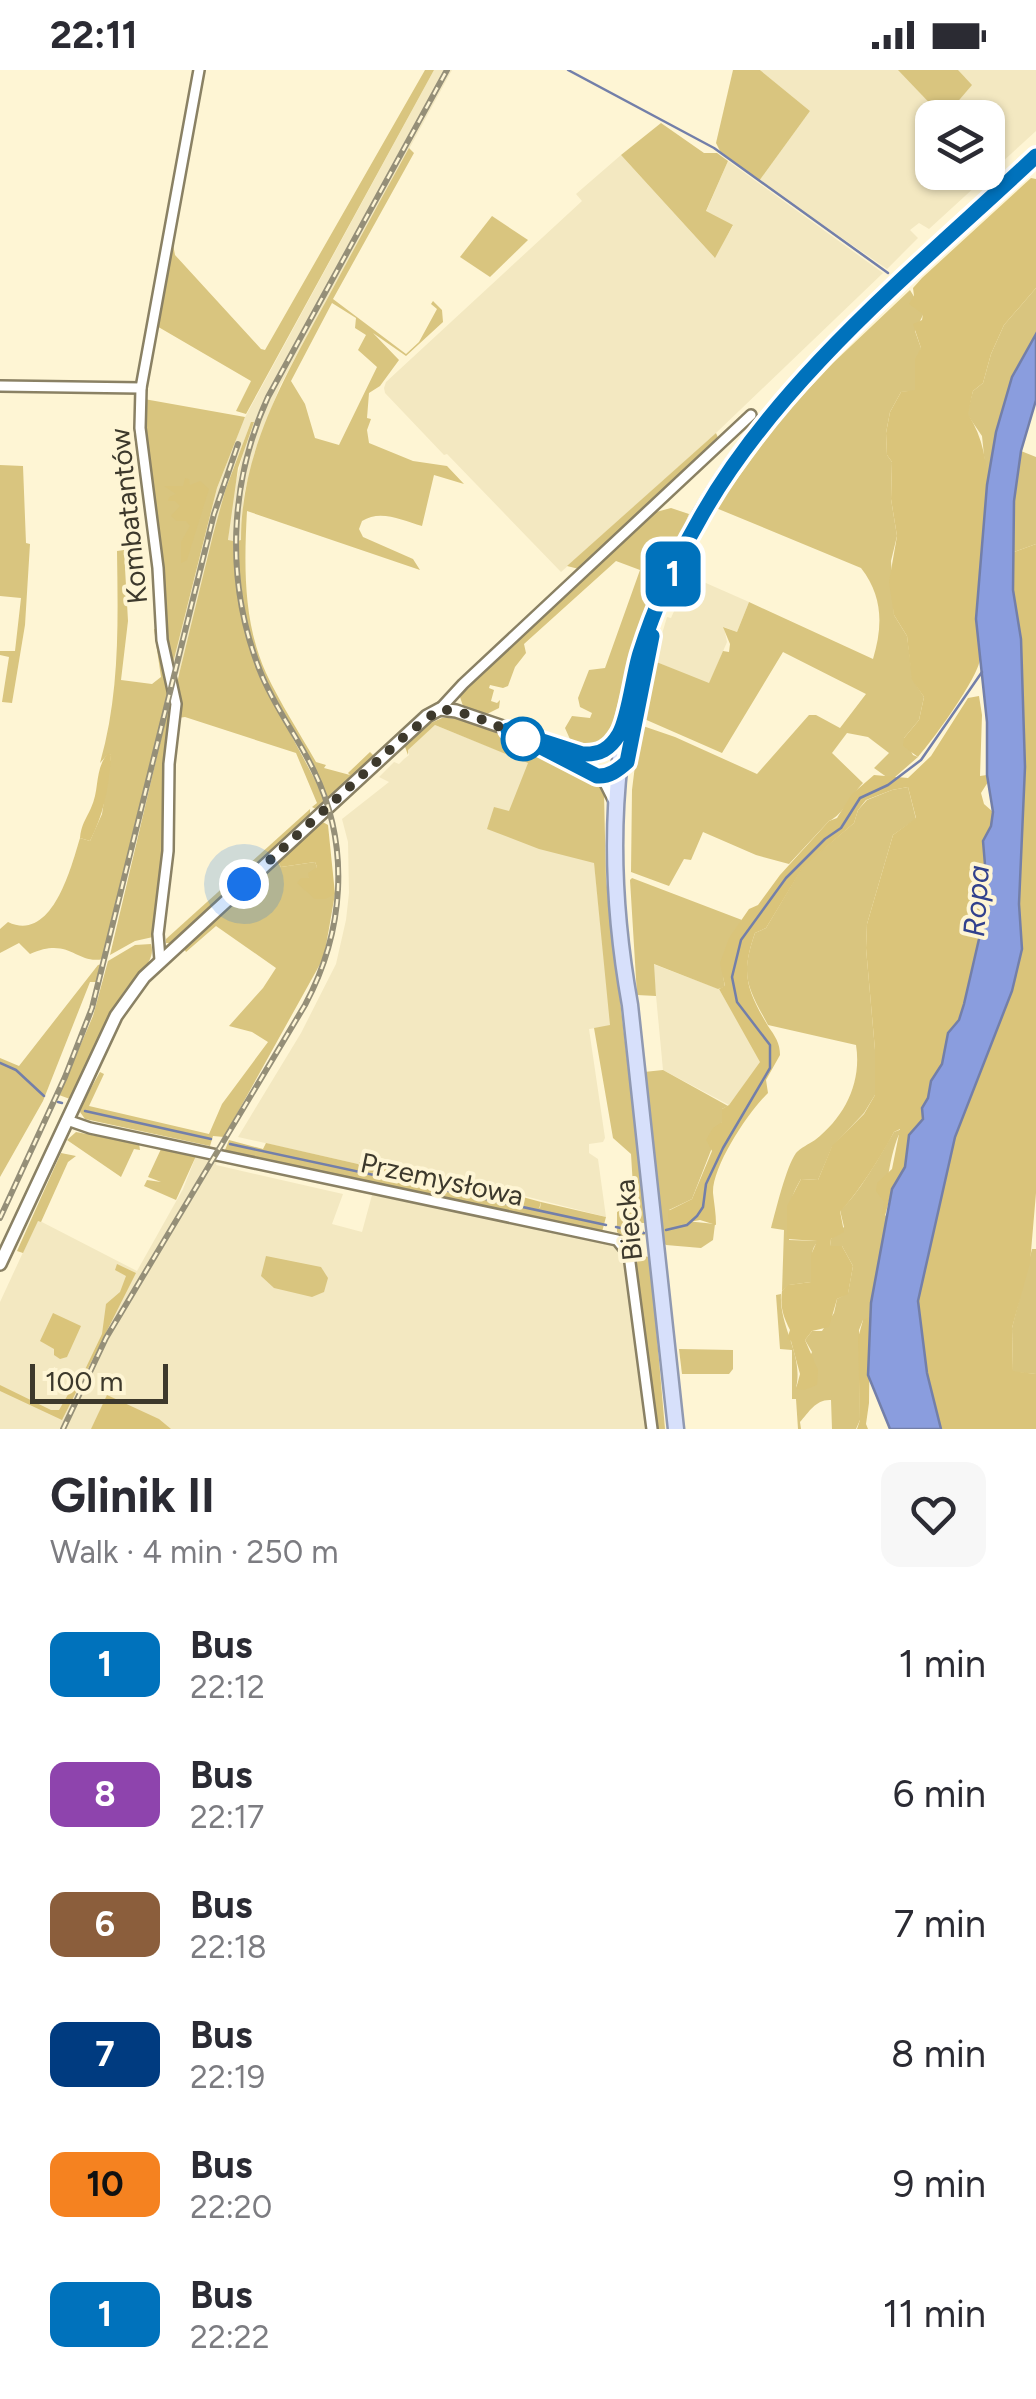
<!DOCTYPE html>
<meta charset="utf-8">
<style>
body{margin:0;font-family:Figtree,sans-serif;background:#f7f7f7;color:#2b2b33;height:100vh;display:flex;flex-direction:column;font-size:38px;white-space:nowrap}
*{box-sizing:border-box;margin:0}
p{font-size:32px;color:#7c7c81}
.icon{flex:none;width:55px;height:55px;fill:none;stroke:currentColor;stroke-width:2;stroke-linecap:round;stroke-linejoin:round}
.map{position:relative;height:1359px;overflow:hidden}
.panel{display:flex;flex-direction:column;background:#fff;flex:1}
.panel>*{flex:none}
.badge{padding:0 20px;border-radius:15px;font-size:35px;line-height:65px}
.fabs{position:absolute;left:915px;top:30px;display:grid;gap:20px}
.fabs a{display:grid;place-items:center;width:90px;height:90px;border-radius:20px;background:#fff;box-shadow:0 2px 8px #0004;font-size:50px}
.scale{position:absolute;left:30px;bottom:25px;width:138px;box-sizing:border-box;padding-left:10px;border:5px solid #3d392c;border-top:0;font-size:28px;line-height:35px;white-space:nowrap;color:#3d392c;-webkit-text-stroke:8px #fef5d4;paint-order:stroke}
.you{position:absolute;width:50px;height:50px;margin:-25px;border:8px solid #fff;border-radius:50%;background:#1a73e8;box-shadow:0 0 0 15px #1a73e833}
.map>.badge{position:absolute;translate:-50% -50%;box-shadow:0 0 0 5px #fff}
.round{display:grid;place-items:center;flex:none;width:105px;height:105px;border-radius:20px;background:#f7f7f7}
.headline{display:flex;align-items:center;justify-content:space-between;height:170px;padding:0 50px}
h1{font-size:48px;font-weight:700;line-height:75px}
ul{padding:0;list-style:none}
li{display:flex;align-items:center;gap:30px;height:130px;padding:0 50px}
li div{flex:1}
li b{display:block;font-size:38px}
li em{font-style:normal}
li .badge{min-width:110px;font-weight:700;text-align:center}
.status{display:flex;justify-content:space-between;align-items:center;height:70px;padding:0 50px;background:#fff;direction:ltr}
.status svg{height:28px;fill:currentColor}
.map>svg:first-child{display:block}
.built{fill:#f3e8c1;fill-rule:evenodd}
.green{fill:#d9c57f;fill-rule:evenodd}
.forest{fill:#dac47a}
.water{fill:#8a9dde;stroke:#737fa9;stroke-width:2.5}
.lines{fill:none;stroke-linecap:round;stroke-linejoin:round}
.stream{stroke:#737fa9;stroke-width:2.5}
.minor-casing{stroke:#8a8164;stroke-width:14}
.tertiary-casing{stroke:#8a8164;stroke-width:16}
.primary-casing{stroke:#9099b1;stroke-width:19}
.minor{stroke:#fff;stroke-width:9}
.tertiary{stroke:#fff;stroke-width:11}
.primary{stroke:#d7e0fb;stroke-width:14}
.rail-casing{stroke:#958f78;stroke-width:6}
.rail{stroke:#fef5d4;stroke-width:2.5;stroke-dasharray:8;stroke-linecap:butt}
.line-casing{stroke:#fff;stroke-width:22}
.line{stroke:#0072bc;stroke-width:15}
.walk{stroke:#3d392c;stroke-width:10;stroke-dasharray:0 18}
.stop-dot{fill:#fff;stroke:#0072bc;stroke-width:5}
.labels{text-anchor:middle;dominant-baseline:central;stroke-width:8;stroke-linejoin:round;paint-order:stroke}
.street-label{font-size:28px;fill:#3d392c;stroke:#fef5d4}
.water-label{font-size:30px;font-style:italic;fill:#31418d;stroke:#fef5d4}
</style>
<div class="status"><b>22:11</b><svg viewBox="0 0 49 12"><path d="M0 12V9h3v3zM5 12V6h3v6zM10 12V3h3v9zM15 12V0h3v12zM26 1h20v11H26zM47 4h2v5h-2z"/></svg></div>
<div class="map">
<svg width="1036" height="1359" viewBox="0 0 1036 1359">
<rect width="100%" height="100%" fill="#fef5d4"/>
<g class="built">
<path d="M434 0H452L280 316 256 378 244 425 241 471H228L233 423 251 352 225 421 180 604 171 601 217 418 243 351Z"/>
<path d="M760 0H1036V61L929 159 919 153 910 160 918 168 887 199 759 111 810 41ZM932 48H988V102H932Z"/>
<path d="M621 85 714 187 733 156 706 142 728 91 883 203 716 363 561 502 447 384 444 385 385 323 384 318 386 312 582 131 576 124Z"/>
<path d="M690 506 749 532 737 562 724 557 727 572 709 614 654 591 667 547 671 548Z"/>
<path d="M435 655 599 721 558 783 594 792 611 956 589 959 605 1068 603 1072 589 1074V1083L598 1089 606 1147 443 1105 358 1094 238 1067 301 963 336 894 346 850 349 823 348 772 342 749 389 712 379 707 394 692 399 694 404 689 409 685 407 680Z"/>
<path d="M653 894 719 919 761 992 729 1035 663 1000Z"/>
<path d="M196 1086 217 1091 216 1095 343 1124 332 1154 362 1162 372 1125 616 1175 626 1188 646 1359H0V1232L38 1150 137 1201 183 1119Z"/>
</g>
<g class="green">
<path d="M425 0H434L246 344 236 341 251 311 155 255 172 169 175 185 261 279 265 280Z"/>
<path d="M733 0H760L810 41 759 111 720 81 716 73Z"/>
<path d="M898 0H958L972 15 948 43 941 45Z"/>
<path d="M661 53 704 83H717L728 91 706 141 733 155 715 188 621 85Z"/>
<path d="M409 78 414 83 333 229 406 284 419 272 437 239 431 234 433 231 442 240 443 252 406 286 373 263 399 290 380 316 369 323 367 348 371 349 367 360 369 373 413 391 447 396 464 414 434 405 422 456C402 450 380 439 362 451L359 459 363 467 413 489 420 500 247 441C244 495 243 552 266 603 280 633 299 662 316 692L326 695 324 698 350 705 348 703 370 682 374 686 328 730C309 688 281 650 263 607 246 564 239 517 238 471L241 470C241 382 284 308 325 233 353 181 381 129 409 78ZM332 233 356 248 355 258 366 265 358 280 377 297 339 375 315 368 305 334 291 311Z"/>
<path d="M492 146 528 170 490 207 460 187Z"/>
<path d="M1036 218V263L1012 306 996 362 987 415 982 366 967 344 973 321 983 313 991 284 1004 255Z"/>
<path d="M910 220 924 243 915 261 921 278 915 321 901 322 890 342 886 363 887 385 892 392 891 429 897 466 891 491 894 545 907 566 913 610 924 627 919 650 904 668 913 685 918 687 895 707 888 708 874 698 889 683 868 667 847 663 832 683 863 713C852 724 843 745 829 751L789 794 756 785 703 762 691 790 684 789 669 816 631 802 632 720 640 655 675 667 757 704 809 645H816L840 658 866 624 783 582 722 683 642 648 654 591 709 613 723 581 729 582 730 574 723 557 737 562 749 532 873 589C883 556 883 526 861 498L716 438 784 345 833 293Z"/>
<path d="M144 329 245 347 217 418 171 601 143 354Z"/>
<path d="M251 352H254L238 398 228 470 233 471 239 533 258 603 322 723 325 735 318 740 312 737 317 733 296 683 185 647 178 648 176 617 213 465 225 421Z"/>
<path d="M716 363 719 370 715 374 579 499 567 496Z"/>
<path d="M1021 381 1036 387V474L1014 482V431Z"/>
<path d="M0 395 23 396 26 473 30 474 25 555 12 633 2 632 9 587 0 585V581H15L21 528 0 526Z"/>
<path d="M671 438 689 444 629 589 608 673 588 681 573 676 565 658 572 646 590 648 592 643 580 637 578 628 589 600 605 598 640 500 616 491 524 574 526 583 515 597 508 616 503 618 490 615 489 618 494 620 491 631 497 633 500 630 499 638 485 645 464 639 460 627 466 616 635 460 656 442Z"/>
<path d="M124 480 128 551 121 610 152 614 161 607 154 559H157L162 596 170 620 103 889C76 895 70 866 30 884L19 873 0 883V859L8 852C52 873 71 798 80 768L90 771 102 744 111 685 108 684 100 693C120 623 118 553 117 481Z"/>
<path d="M171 627 165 752 153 867 135 871 110 885Z"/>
<path d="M442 648C462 647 492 657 507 671L505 675 529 687 539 682 598 714 604 724 606 809 646 1153H641L645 1165 641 1166 640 1171 624 1169 617 1162V1142L634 1133 631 1084 613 1068 594 958 610 955 594 793 539 779 487 759 494 737 509 741 528 693 435 655 408 680V685L404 674 426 655Z"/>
<path d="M908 717 916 749 893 765 867 854 866 878 875 980V1025L864 1043 832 1077 818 1110 801 1109C786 1134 790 1143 789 1170L819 1171C807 1180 814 1198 811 1212L789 1215 782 1221 784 1160 771 1158C776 1140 786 1097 796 1083 800 1078 809 1074 815 1070 845 1047 862 1012 856 975L768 955C747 916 740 906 755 863L766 858 803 796 854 753 858 740 867 730 892 720Z"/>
<path d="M310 739V747L172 873H166V869Z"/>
<path d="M277 790 281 797 315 792 317 797 308 809 328 825 335 824 324 887 224 1067 213 1066 210 1076 85 1049 80 1042 81 1036 100 1002 104 1004 89 1036 209 1064 222 1034 268 972 252 962 229 956 263 918 276 898 216 856 186 882 183 877Z"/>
<path d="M632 808 742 850C726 877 719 883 725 917L718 919 654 894 656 926 637 925 630 810Z"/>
<path d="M151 874C157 892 135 906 125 920 102 953 87 993 70 1029L59 1025 93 946 108 891 135 875Z"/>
<path d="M103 894 97 912H90L43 1031 0 1107V988L19 996 98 895Z"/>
<path d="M663 1000 728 1036 722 1039V1052L692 1129 669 1140 686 1151 715 1154 713 1170 701 1178 666 1175 663 1172 644 1002Z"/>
<path d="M902 1059C891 1075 884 1126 885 1146L888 1143 871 1250H863L859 1260 860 1350 856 1359H832L831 1330C816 1329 809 1342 800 1352L801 1359H798L796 1329H792V1280L780 1279 776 1225 781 1224C779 1257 804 1285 796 1318L812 1282 805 1270 812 1261H822L834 1243 837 1229 848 1223 853 1196 842 1176H830L831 1169 844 1157 840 1140C856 1129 883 1081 894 1062Z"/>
<path d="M76 1062 139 1074 140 1080 134 1079 121 1107 67 1070Z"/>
<path d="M229 1070 263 1079 266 1073 358 1094 366 1101 427 1114 430 1111 448 1120 486 1124 540 1138 541 1132 606 1147 602 1162H597L225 1080Z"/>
<path d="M161 1079 196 1086 176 1130 144 1116 147 1110 161 1112 148 1107Z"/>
<path d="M61 1083 76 1086 68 1092 41 1152 38 1151 23 1183 17 1181Z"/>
<path d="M1032 1179H1036V1304L1013 1302 1012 1258Z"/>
<path d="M266 1186 321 1197 328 1208 324 1222 312 1227 274 1218 261 1206Z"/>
<path d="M641 1186 650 1187 665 1359H654L635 1194Z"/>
<path d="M679 1279 733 1280V1299L729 1304H682Z"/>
</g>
<g class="forest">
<path d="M1031 108 1036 109V218L1004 255 991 284 983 313 973 321 968 344C1006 403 977 484 977 550 977 562 982 576 980 589 978 608 933 670 918 687L903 676 904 668 919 650 924 627 912 610 907 566 894 545 889 512 897 466 891 429 892 392 887 385 886 363 890 342 901 322 915 320V289L921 278 913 254 922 250 923 244 909 234 914 226 913 218 922 208Z"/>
<path d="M185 408 189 409 190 415 200 411 209 419 187 490 181 493V472L190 456 186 451H177L171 446 180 436 175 431H168L169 427 176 424 164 416H183Z"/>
<path d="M1036 474V1123L1030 1193 1012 1258 1013 1301 1036 1304V1359H941L927 1303 918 1231 955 1067 1012 921 1022 879 1019 834 1021 569 1013 521 1014 482Z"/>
<path d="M979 626 982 645 980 706 987 705 988 712 981 723 984 734 993 742 991 756 983 771 988 830 967 922 959 950 948 963 942 994 931 1011 923 1049 909 1065 905 1097 892 1119 885 1146 882 1143 884 1132 876 1121 877 1113 892 1099 900 1059 894 1062C886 1079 853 1131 840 1141L844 1162 831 1169 830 1176H842L853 1196 848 1224 837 1229 829 1257 812 1261 805 1270 818 1300 817 1315 804 1320 796 1319 800 1304 791 1271 787 1269 790 1260C783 1246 780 1237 782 1221L788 1215 811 1212V1185L817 1171 787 1169V1136L801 1109 818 1110 832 1076 864 1044 875 1025V980L866 878 867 854 893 765 916 748 908 717 892 720 866 730 858 740 854 753 803 797 766 858 755 863C741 903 746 919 768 956 775 966 780 973 780 985L766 1010 768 1023C749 1041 712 1096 713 1123 714 1133 716 1143 716 1155L700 1150 673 1155 668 1149V1141L692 1129 712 1081 706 1070 713 1058 722 1052V1039L729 1035 760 992 719 919 725 916 720 893 729 868 749 839 758 835 780 805 829 751 837 748 852 724 874 705 908 708 931 686 968 628Z"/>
<path d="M108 683 111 685C109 716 104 744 90 771L80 768C81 755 86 749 91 738 100 719 94 700 108 683Z"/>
<path d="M321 751 328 755 335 824 325 829H315L297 813 301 808H309L308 803 317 797 315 792 281 797 277 790Z"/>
<path d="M359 1092 443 1105 541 1132 539 1139 486 1124 440 1117 438 1113 427 1114 366 1101 359 1097Z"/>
<path d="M117 1194 136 1203 62 1350 0 1321V1315L51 1340H59L73 1316 80 1310 102 1264 106 1234 120 1222 126 1206 115 1200Z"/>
<path d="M53 1243 81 1256 67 1287 60 1289 54 1285V1279L40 1271Z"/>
<path d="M870 1247 869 1333 866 1354 868 1359H857L860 1350 858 1268 863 1250Z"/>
<path d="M107 1325 159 1349 171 1359H91Z"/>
</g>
<path class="water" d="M1036 264V330L1021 381 1014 431 1013 520 1021 569 1025 697 1019 834 1022 879 1012 921 955 1067 918 1231 927 1303 941 1359H890L868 1305 871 1233 892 1119 905 1097 909 1065 923 1049 922 1038 928 1028 931 1011 942 994 948 963 959 950 964 934 988 830 983 771 991 756 993 742 987 705V652L976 549 987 415 996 362 1012 307Z"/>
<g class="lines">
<g class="stream">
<path d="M568 0 714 78 888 203"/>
<path d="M0 993 16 1000 44 1026"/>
<path d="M58 1032 62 1033"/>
<path d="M85 1041 211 1069"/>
<path d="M230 1074 606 1155"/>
<path d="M616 1157 644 1163"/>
<path d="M666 1160 687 1155 697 1146 703 1137 706 1114 723 1078 770 998V975L737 932 732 907 741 870 786 808 825 769 841 758 860 728 888 715 921 690 982 602"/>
</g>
<defs>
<g id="minor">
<path d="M0 316 141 318"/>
<path d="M440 639 463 614 751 345"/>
<path d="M160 890 158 864 168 781 169 694 176 634 162 570 158 498 140 358 141 318 199 0"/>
<path d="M67 1050 90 1058 617 1170 629 1185 652 1359"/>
</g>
<g id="tertiary">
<path d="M528 672 597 706 605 711 614 729"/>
<path d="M0 1194 116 946 144 907 427 646 440 639 456 641 582 684C603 685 611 676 622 660"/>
</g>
<path id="primary" d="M676 1359 630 935C592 725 623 527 761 357 842 258 943 174 1036 86"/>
</defs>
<use href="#minor" class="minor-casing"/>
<use href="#tertiary" class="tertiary-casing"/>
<use href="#primary" class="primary-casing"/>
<use href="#minor" class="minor"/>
<use href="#tertiary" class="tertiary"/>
<use href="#primary" class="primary"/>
<defs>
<g id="rail">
<path d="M0 1148 65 1007 92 938 214 444 238 374"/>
<path d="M63 1359 106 1268 305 935C344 862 351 777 314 701 298 667 274 637 260 601 225 512 229 413 268 327L447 0"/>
</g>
</defs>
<use href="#rail" class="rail-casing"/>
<use href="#rail" class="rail"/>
</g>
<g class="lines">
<defs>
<path id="line" d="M652 566 627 692C618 700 609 707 597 706L508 660 582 684C600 685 610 679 619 664 629 647 633 605 640 583 654 539 675 492 698 452 775 311 920 195 1036 86"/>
</defs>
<use href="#line" class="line-casing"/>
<use href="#line" class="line"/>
<path class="walk" d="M244 814 408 663 440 639C469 642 498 655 523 669"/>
</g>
<circle class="stop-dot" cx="523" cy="669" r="20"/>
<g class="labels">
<g class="street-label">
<text transform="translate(128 446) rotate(-96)">Kombatantów</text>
<text transform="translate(442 1109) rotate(12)">Przemysłowa</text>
<text transform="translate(628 1150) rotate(-96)">Biecka</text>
</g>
<g class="water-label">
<text transform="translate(976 831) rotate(-86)">Ropa</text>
</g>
</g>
</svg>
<div class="fabs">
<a><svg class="icon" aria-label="layers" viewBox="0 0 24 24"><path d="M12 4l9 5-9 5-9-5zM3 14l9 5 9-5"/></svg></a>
</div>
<div class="scale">100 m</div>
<div class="you" style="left:244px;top:814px"></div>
<b class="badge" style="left:673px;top:504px;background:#0072bc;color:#fff">1</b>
</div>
<section class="panel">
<div class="headline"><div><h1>Glinik II</h1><p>Walk · 4 min · 250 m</p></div><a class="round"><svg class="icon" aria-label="heart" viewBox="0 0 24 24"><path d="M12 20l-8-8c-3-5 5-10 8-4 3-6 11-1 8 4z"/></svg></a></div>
<ul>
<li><span class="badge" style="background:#0072bc;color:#fff">1</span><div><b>Bus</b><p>22:12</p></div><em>1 min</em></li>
<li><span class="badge" style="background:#8e44ad;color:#fff">8</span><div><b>Bus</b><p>22:17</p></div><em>6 min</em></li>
<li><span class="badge" style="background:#8b5e3c;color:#fff">6</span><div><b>Bus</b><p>22:18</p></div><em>7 min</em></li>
<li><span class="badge" style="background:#003b80;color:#fff">7</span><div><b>Bus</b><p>22:19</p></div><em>8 min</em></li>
<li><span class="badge" style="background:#f58220;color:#111">10</span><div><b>Bus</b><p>22:20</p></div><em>9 min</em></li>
<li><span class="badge" style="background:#0072bc;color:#fff">1</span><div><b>Bus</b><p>22:22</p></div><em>11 min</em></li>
</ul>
</section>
